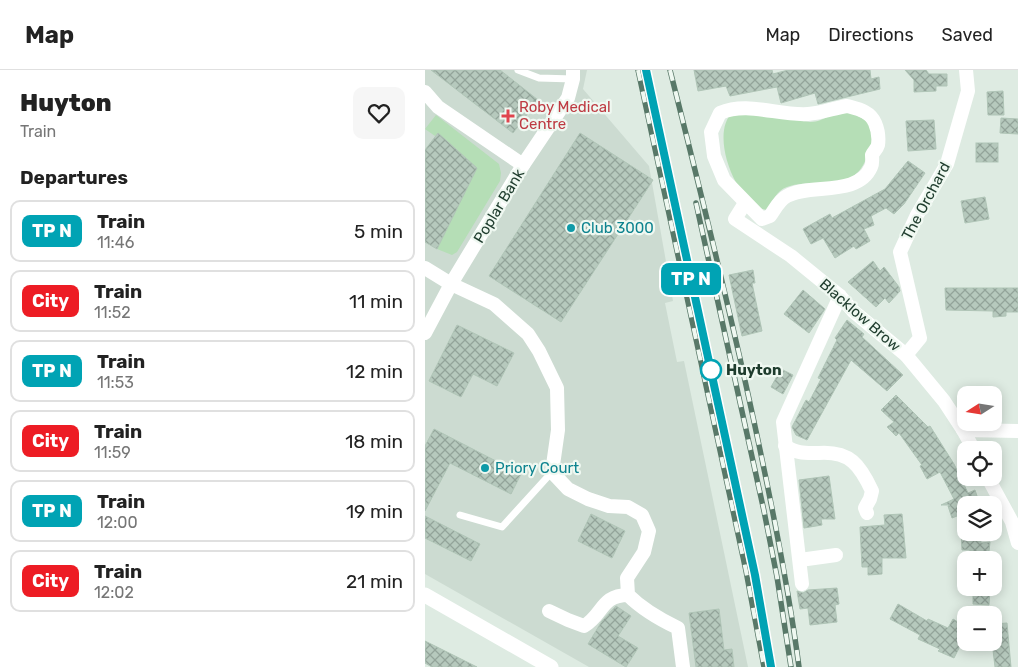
<!DOCTYPE html>
<meta charset="utf-8">
<style>
body{margin:0;font-family:Rubik,sans-serif;background:#f6f6f6;color:#222;height:100vh;display:flex;flex-direction:column;font-size:19px;white-space:nowrap}
*{box-sizing:border-box;margin:0}
p{font-size:16px;color:#767676}
.icon{flex:none;width:28px;height:28px;fill:none;stroke:currentColor;stroke-width:2;stroke-linecap:round;stroke-linejoin:round}
.map{position:relative;flex:1;overflow:hidden}
.panel{display:flex;flex-direction:column;background:#fff;width:425px}
.panel>*{flex:none}
.badge{padding:0 10px;border-radius:8px;font-size:18px;line-height:32px}
.needle{width:32px;rotate:258deg}
.buttons{position:absolute;left:532px;top:316px;display:grid;gap:10px}
.buttons a{display:grid;place-items:center;width:45px;height:45px;border-radius:10px;background:#fff;box-shadow:0 2px 12px #0003;font-size:25px}
.map>.badge{position:absolute;translate:-50% -50%;box-shadow:0 0 0 2px #fff}
h2{padding:0 20px;font-size:19px;line-height:45px}
.round{display:grid;place-items:center;flex:none;width:52px;height:52px;border-radius:10px;background:#f6f6f6}
.head{display:flex;align-items:center;justify-content:space-between;height:85px;padding:0 20px}
h1{font-size:24px;font-weight:800;line-height:38px}
ul{padding:0;list-style:none}
li{display:flex;align-items:center;gap:15px;height:62px;margin:0 10px 8px;padding:0 10px;border:2px solid #e0e0e0;border-radius:10px}
li div{flex:1}
li b{display:block;font-size:19px}
li em{font-style:normal}
li .badge{min-width:55px;font-weight:700;text-align:center}
header{display:flex;align-items:center;gap:30px;box-sizing:border-box;height:70px;padding:0 25px;background:#fff;border-bottom:1px solid #e0e0e0}
header strong{font-size:24px}
nav{display:flex;gap:28px;margin-inline-start:auto;font-size:18px}
main{display:flex;flex:1;min-height:0}
.map>svg:first-child{display:block}
.built{fill:#ccdbd1}
.grass{fill:#b5deb6}
.building{fill:url(#building-cross-hatch);stroke:#b0c5b7}
.lines{fill:none;stroke-linecap:round;stroke-linejoin:round}
.lane{stroke:#fff;stroke-width:7}
.street{stroke:#fff;stroke-width:14}
.secondary{stroke:#fff;stroke-width:15}
.rail-casing{stroke:#587868;stroke-width:5.5}
.rail{stroke:#eff8f1;stroke-width:4;stroke-dasharray:11;stroke-linecap:butt}
.line-casing{stroke:#fff;stroke-width:11}
.line{stroke:#00a3b4;stroke-width:8}
.health-dot{fill:#e0444e;stroke:#eff8f1;stroke-width:2}
.culture-dot{fill:#0f9aa8;stroke:#eff8f1;stroke-width:2}
.stop-dot{fill:#fff;stroke:#00a3b4;stroke-width:2.5}
.labels{text-anchor:middle;dominant-baseline:central;stroke-width:4.5;stroke-linejoin:round;paint-order:stroke}
.health-label{font-size:15px;fill:#be3a42;stroke:#eff8f1;text-anchor:start}
.street-label{font-size:15px;fill:#1e3c2d;stroke:#eff8f1}
.culture-label{font-size:15px;fill:#0d838f;stroke:#eff8f1;text-anchor:start}
.stop-label{font-size:15px;font-weight:bold;fill:#1e3c2d;stroke:#eff8f1;text-anchor:start}
</style>
<header>
<strong>Map</strong>
<nav><a>Map</a><a>Directions</a><a>Saved</a></nav>
</header>
<main>
<section class="panel">
<div class="head"><div><h1>Huyton</h1><p>Train</p></div><a class="round"><svg class="icon" aria-label="heart" viewBox="0 0 24 24"><path d="M12 20l-8-8c-3-5 5-10 8-4 3-6 11-1 8 4z"/></svg></a></div>
<h2>Departures</h2>
<ul>
<li><span class="badge" style="background:#00a3b4;color:#fff">TP N</span><div><b>Train</b><p>11:46</p></div><em>5 min</em></li>
<li><span class="badge" style="background:#ed1c24;color:#fff">City</span><div><b>Train</b><p>11:52</p></div><em>11 min</em></li>
<li><span class="badge" style="background:#00a3b4;color:#fff">TP N</span><div><b>Train</b><p>11:53</p></div><em>12 min</em></li>
<li><span class="badge" style="background:#ed1c24;color:#fff">City</span><div><b>Train</b><p>11:59</p></div><em>18 min</em></li>
<li><span class="badge" style="background:#00a3b4;color:#fff">TP N</span><div><b>Train</b><p>12:00</p></div><em>19 min</em></li>
<li><span class="badge" style="background:#ed1c24;color:#fff">City</span><div><b>Train</b><p>12:02</p></div><em>21 min</em></li>
</ul>
</section>
<div class="map">
<svg width="593" height="597" viewBox="0 0 593 597">
<defs>
<pattern id="building-cross-hatch" width="8" height="8" patternUnits="userSpaceOnUse" patternTransform="scale(1.25)"><rect width="8" height="8" fill="#b6c9bd"/><path d="M0 0l8 8M0 8l8-8" fill="none" stroke="#93a49a"/></pattern>
</defs>
<rect width="100%" height="100%" fill="#deebe2"/>
<path class="built" d="M0 0H162L158 19 224 96 248 231 240 233 252 292 259 291 323 597H164L0 504Z"/>
<g class="grass">
<path d="M308 42 385 52C393 52 397 49 405 46 421 39 429 43 443 52 449 70 448 71 441 89 427 125 389 107 362 117 352 120 347 132 342 140 312 137 283 63 308 42Z"/>
<path d="M11 45 74 94 76 103 75 111 32 182 27 185 12 179 52 98 13 63 10 66 0 59Z"/>
</g>
<g class="building">
<path d="M6 0H75L113 30 88 63Z"/>
<path d="M269 0H347L348 4 363 0H445L446 9 454 7 455 19 393 34 390 23 356 33 352 17 305 26 301 16 273 21Z"/>
<path d="M480 0H501L504 4H522V16H511V21L489 22V10Z"/>
<path d="M578 21 579 45H563L562 22Z"/>
<path d="M576 48 593 49V64L575 63Z"/>
<path d="M509 50 511 79 483 81 481 51Z"/>
<path d="M13 63 52 98 12 179 0 172V80Z"/>
<path d="M155 63 228 110 136 252 64 206Z"/>
<rect x="551" y="73" width="22" height="19"/>
<path d="M483 91 500 103 479 134 469 144 461 138 446 146 449 155 439 159 445 171 431 179 429 176 410 188 398 168 386 174 378 159 405 144 407 148 460 119Z"/>
<path d="M560 127 564 149 540 153 536 131Z"/>
<path d="M448 191 455 201 459 197 474 217 475 221 464 233 460 228 451 237 423 212Z"/>
<path d="M328 200 330 213H327L337 261 317 266 304 205Z"/>
<path d="M520 218H593V242H581V246L568 247V241L521 240Z"/>
<path d="M378 220 400 239 384 263 359 244Z"/>
<path d="M422 250 439 264 437 267 478 305 462 321 426 290 382 370 371 365 367 357 381 330 384 332 396 309 393 308 412 270 410 268Z"/>
<path d="M32 255 89 283 72 316 48 304 36 327 4 311Z"/>
<path d="M356 299 368 305 358 324 346 317Z"/>
<path d="M471 325 503 357 505 356 529 394 543 423 550 420 555 435H541V452L537 444 527 448 523 436 525 435H516L529 429 515 402 502 409 495 396 497 395 474 363 471 366 462 357 469 352 456 340Z"/>
<path d="M9 359 96 404 86 424 25 393 0 441V376Z"/>
<path d="M404 406 410 449H396L397 455 379 458 374 410Z"/>
<path d="M166 444 200 461 187 488 153 471Z"/>
<path d="M477 444 481 488H457V504L443 505V497H437L435 457 460 455 459 445Z"/>
<path d="M0 446 55 474 46 491 0 468Z"/>
<path d="M536 462 555 463 556 473 565 472 563 490H544L545 480H537Z"/>
<path d="M412 518 414 534 410 535 412 552 385 555 383 538 375 539 372 521 378 523 383 520Z"/>
<path d="M548 518H565L564 535 548 534Z"/>
<path d="M473 534 502 551 503 549 523 558 528 549 541 557V564L529 588 513 581 515 579 493 569 495 565 465 549Z"/>
<path d="M191 536 206 546 193 566 213 578 201 597 163 574 177 551Z"/>
<path d="M294 539 299 580 307 579 309 597H271L264 543Z"/>
<path d="M582 553 586 597H570L567 572H569V554Z"/>
<path d="M0 571 52 597H7L0 593Z"/>
</g>
<g class="lines">
<g class="lane">
<path d="M93 0 114 8 148 9"/>
<path d="M35 445 77 457 127 402"/>
</g>
<g class="street">
<path d="M0 22 13 37 98 95"/>
<path d="M422 36C433 39 445 41 450 53 453 60 454 68 453 75 452 79 448 82 447 85 447 89 448 93 446 97 433 127 385 113 362 126 354 130 350 139 345 146L337 149 299 110 289 86 286 62 295 43C323 31 353 46 383 44 397 43 409 38 422 36Z"/>
<path d="M320 133 310 149 366 186 415 226 428 241 481 285 519 331 538 360 549 380"/>
<path d="M0 198 26 214 69 234 103 264 114 281 132 318 133 360 127 402 143 419 163 429 184 436 203 437 217 445 224 461 219 482 202 508 203 525C218 540 234 549 253 558L258 597"/>
<path d="M0 263 26 214 98 95 143 28 148 9V0"/>
<path d="M481 285 495 268 475 182 492 145 522 94 543 21 541 0"/>
<path d="M538 360 593 361"/>
<path d="M360 376C373 384 379 383 394 383 425 381 435 395 447 421L445 429 440 438 442 443"/>
<path d="M563 408 587 452 593 473"/>
<path d="M375 490 411 485"/>
<path d="M377 514 358 352 415 226"/>
<path d="M124 541 143 550 159 556C178 545 176 525 203 525"/>
</g>
<path class="secondary" d="M0 525 126 597"/>
<defs>
<g id="rail">
<path d="M213 0 321 501 339 597"/>
<path d="M221 0 267 213"/>
<path d="M245 0C274 115 303 231 328 347 346 430 363 513 374 597"/>
<path d="M271 133 339 441 352 507 366 597"/>
<path d="M326 489 333 523"/>
</g>
</defs>
<use href="#rail" class="rail-casing"/>
<use href="#rail" class="rail"/>
</g>
<g class="lines">
<defs>
<path id="line" d="M221 0 330 505 346 597"/>
</defs>
<use href="#line" class="line-casing"/>
<use href="#line" class="line"/>
</g>
<path class="health-dot" d="M80.5 38.5h5v5h5v5h-5v5h-5v-5h-5v-5h5z"/>
<g class="culture-dot">
<circle cx="146" cy="158" r="5"/>
<circle cx="60" cy="398" r="5"/>
</g>
<circle class="stop-dot" cx="286" cy="300" r="10"/>
<g class="labels">
<g class="health-label">
<text x="94" y="37">Roby Medical<tspan x="94" dy="17">Centre</tspan></text>
</g>
<g class="street-label">
<text transform="translate(501 131) rotate(-62)">The Orchard</text>
<text transform="translate(74 136) rotate(-59)">Poplar Bank</text>
<text transform="translate(435 245) rotate(41)">Blacklow Brow</text>
</g>
<g class="culture-label">
<text x="156" y="158">Club 3000</text>
<text x="70" y="398">Priory Court</text>
</g>
<g class="stop-label">
<text x="301" y="300">Huyton</text>
</g>
</g>
</svg>
<div class="buttons">
<a><svg class="needle" viewBox="-14 -14 28 28"><path d="M0-13l5 13h-10z" fill="#e53935"/><path d="M0 13l5-13h-10z" fill="#767676"/></svg></a>
<a><svg class="icon" aria-label="locate" viewBox="0 0 24 24"><circle cx="12" cy="12" r="6"/><path d="M12 2v4M12 18v4M2 12h4M18 12h4"/></svg></a>
<a><svg class="icon" aria-label="layers" viewBox="0 0 24 24"><path d="M12 4l9 5-9 5-9-5zM3 14l9 5 9-5"/></svg></a>
<a>+</a>
<a>−</a>
</div>
<b class="badge" style="left:266px;top:209px;background:#00a3b4;color:#fff">TP N</b>
</div>
</main>
